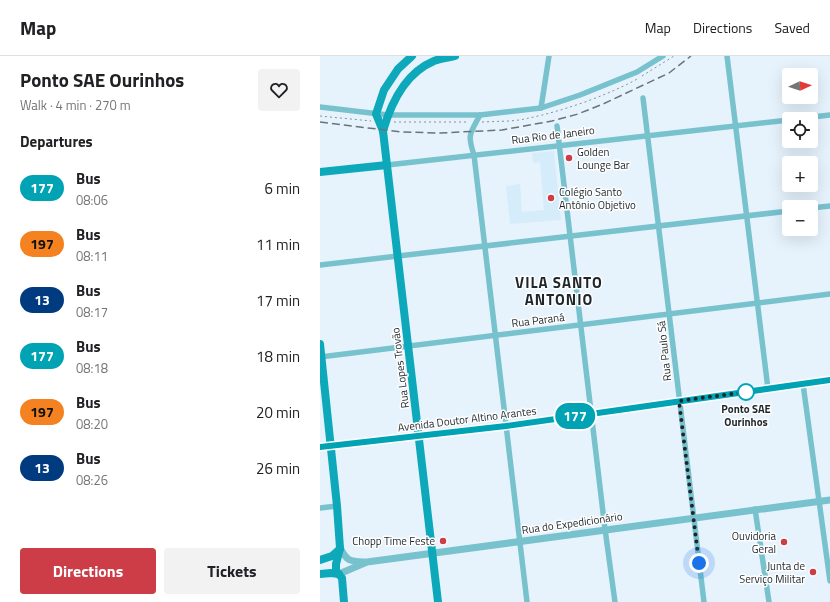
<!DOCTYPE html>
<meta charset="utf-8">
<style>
body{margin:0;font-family:"Titillium Web",sans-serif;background:#f2f2f2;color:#202124;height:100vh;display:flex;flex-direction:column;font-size:15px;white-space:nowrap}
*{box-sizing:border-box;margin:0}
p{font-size:13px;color:#757577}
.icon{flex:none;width:22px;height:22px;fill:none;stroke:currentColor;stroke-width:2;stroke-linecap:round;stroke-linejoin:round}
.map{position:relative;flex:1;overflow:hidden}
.sheet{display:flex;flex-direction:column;background:#fff;width:320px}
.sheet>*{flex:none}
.badge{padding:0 8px;border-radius:13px;font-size:14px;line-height:26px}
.needle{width:26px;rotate:87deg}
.tools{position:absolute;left:462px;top:12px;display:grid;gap:8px}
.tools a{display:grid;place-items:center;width:36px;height:36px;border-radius:4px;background:#fff;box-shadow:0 4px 16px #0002;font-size:20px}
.you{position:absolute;width:20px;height:20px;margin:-10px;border:3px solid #fff;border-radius:50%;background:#1a73e8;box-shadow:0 0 0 6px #1a73e833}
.map>.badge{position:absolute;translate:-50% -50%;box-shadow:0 0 0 2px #fff}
h2{padding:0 20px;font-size:15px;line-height:36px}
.round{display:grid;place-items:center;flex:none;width:42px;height:42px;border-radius:4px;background:#f2f2f2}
.head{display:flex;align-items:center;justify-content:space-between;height:68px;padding:0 20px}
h1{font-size:19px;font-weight:700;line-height:30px}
.cta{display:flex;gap:8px;margin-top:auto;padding:8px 20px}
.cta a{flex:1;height:46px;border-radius:4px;background:#cd3d48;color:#fff;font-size:16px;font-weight:700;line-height:46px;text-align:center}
.cta a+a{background:#f2f2f2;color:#202124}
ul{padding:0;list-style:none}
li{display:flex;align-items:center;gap:12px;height:56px;padding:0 20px}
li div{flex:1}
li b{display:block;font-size:15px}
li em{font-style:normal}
li .badge{min-width:44px;font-weight:700;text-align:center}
header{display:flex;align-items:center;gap:24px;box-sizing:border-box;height:56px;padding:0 20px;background:#fff;border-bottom:1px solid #e0e0e0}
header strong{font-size:19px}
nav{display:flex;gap:22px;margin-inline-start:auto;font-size:14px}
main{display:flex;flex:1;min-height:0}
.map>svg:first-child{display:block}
.built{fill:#d5ecfb}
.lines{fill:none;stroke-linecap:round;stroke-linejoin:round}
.path{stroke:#879299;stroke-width:1;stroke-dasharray:2 3;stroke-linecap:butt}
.minor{stroke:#78c2ce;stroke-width:5.5}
.tertiary{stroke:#78c2ce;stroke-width:7}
.secondary{stroke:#0da9bb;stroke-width:8}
.rail{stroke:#6a737a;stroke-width:1.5;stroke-dasharray:8 4;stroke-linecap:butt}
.line-casing{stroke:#fff;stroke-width:9}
.line{stroke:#00a3b4;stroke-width:6}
.walk{stroke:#1e262b;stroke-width:4;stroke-dasharray:0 7.2}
.poi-dot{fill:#cd3d48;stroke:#fefefe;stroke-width:1.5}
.stop-dot{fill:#fff;stroke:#00a3b4;stroke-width:2}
.labels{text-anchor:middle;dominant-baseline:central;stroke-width:3;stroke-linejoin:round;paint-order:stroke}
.street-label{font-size:11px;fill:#1e262b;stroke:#fefefe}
.poi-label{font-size:11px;fill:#1e262b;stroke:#fefefe;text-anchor:end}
.stop-label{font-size:11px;font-weight:bold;fill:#1e262b;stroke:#fefefe}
.district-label{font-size:15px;font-weight:bold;letter-spacing:1px;fill:#1e262b;stroke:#fefefe}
</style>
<header>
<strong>Map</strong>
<nav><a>Map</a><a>Directions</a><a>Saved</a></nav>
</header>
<main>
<section class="sheet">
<div class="head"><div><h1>Ponto SAE Ourinhos</h1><p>Walk · 4 min · 270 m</p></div><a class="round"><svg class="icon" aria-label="heart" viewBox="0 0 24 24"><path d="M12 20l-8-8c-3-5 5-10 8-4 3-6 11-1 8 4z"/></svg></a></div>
<h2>Departures</h2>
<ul>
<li><span class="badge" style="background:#00a3b4;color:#fff">177</span><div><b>Bus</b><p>08:06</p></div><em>6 min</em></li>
<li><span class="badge" style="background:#f58220;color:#111">197</span><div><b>Bus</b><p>08:11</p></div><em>11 min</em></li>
<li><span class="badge" style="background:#003b80;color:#fff">13</span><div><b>Bus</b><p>08:17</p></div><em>17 min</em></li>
<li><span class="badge" style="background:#00a3b4;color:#fff">177</span><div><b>Bus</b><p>08:18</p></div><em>18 min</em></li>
<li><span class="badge" style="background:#f58220;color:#111">197</span><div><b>Bus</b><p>08:20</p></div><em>20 min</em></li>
<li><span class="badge" style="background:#003b80;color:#fff">13</span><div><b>Bus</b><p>08:26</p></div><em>26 min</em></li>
</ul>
<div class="cta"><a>Directions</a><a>Tickets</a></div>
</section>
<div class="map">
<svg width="510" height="546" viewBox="0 0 510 546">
<rect width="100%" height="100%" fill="#e6f3fc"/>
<path class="built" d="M234 95 241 164 190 168 186 130 200 128 202 156 224 154 220 106 213 107 212 97Z"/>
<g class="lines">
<g class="path">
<path d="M322 20 354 0"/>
<path d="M0 60 51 65"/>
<path d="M74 66H149"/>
<path d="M162 66C178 65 194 66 209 62 243 55 289 39 319 22"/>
</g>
<g class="minor">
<path d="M407 0 448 333"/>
<path d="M323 42 384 546"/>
<path d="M0 51 68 59H160L221 52 260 39 317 16 343 0"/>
<path d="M221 52 229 0"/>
<path d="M160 59C150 78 147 78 154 99L207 546"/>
<path d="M476 63 510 59"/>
<path d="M237 70 285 473 295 546"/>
<path d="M67 109 469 64"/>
<path d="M491 152 510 150"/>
<path d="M0 209 469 155"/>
<path d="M0 301 510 238"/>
<path d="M483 328 510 525"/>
<path d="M0 452 17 450"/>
<path d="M435 453 449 546"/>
</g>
<g class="tertiary">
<path d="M0 391 186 370 510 324"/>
<path d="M20 492C27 505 29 505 44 506"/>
<path d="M19 518 47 506 510 444"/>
</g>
<g class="secondary">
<path d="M92 0 78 13 64 34 56 58 63 75 118 546"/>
<path d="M63 75C71 47 85 17 114 5 120 2 128 2 135 0"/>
<path d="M0 116 67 109"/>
<path d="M0 288 17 450 20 492 16 508V515L22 522 24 546"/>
<path d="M0 504 12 500 20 493"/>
<path d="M0 518 11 517 19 518"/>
</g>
<path class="rail" d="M0 66 81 76 120 77 182 74 232 65 258 58 283 48 349 17 371 0"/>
</g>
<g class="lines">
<defs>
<path id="line" d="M0 391 186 370 510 324"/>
</defs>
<use href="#line" class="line-casing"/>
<use href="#line" class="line"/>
<path class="walk" d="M379 507 359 345 426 336"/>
</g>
<g class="poi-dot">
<circle cx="249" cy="102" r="4"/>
<circle cx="231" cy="142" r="4"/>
<circle cx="123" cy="485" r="4"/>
<circle cx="464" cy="486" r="4"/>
<circle cx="493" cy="516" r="4"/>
</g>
<circle class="stop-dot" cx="426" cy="336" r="8"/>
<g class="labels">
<g class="street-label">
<text transform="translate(233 79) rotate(-7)">Rua Rio de Janeiro</text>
<text transform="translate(218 264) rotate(-7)">Rua Paraná</text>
<text transform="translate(344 295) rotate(-96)">Rua Paulo Sá</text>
<text transform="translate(80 312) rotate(-97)">Rua Lopes Trovão</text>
<text transform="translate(147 363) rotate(-7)">Avenida Doutor Altino Arantes</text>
<text transform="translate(252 467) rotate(-8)">Rua do Expedicionário</text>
</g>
<g class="poi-label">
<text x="257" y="96" text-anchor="start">Golden<tspan x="257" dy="13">Lounge Bar</tspan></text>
<text x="239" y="136" text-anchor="start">Colégio Santo<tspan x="239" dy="13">Antônio Objetivo</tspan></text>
<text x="456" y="480">Ouvidoria<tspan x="456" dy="13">Geral</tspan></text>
<text x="115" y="485">Chopp Time Feste</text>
<text x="485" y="510">Junta de<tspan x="485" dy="13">Serviço Militar</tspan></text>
</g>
<g class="stop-label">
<text x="426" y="353">Ponto SAE<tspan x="426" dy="13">Ourinhos</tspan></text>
</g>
<g class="district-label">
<text x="239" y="226">VILA SANTO<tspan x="239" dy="17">ANTONIO</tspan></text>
</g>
</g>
</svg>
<div class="tools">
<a><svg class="needle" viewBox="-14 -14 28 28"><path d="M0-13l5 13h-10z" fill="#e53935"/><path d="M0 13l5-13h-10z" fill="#757577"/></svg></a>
<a><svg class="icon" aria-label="locate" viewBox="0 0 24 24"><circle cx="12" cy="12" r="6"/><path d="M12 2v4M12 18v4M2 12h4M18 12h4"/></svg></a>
<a>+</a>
<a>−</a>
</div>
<div class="you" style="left:379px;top:507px"></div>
<b class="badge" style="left:255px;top:360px;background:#00a3b4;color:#fff">177</b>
</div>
</main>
